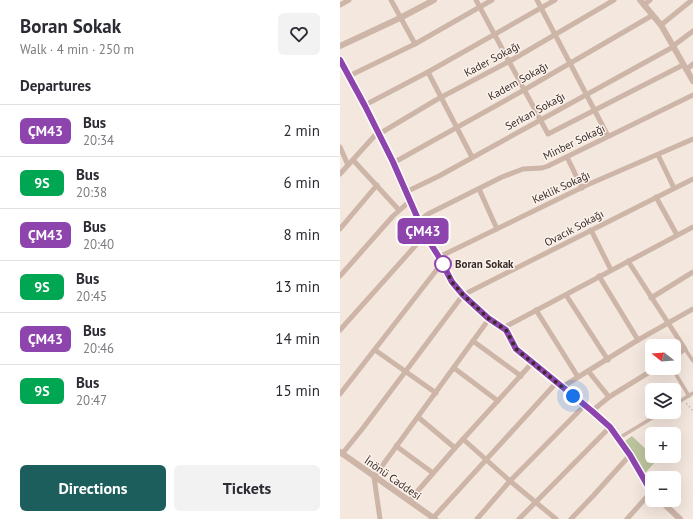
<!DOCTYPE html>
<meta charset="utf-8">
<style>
body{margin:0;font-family:"PT Sans",sans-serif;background:#f2f2f3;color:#2b2b33;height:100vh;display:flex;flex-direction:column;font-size:15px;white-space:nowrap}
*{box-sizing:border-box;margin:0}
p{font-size:13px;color:#7c7c81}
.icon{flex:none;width:22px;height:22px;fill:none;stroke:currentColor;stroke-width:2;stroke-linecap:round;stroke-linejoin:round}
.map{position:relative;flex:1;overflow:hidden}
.drawer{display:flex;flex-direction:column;background:#fff;width:340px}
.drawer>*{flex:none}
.badge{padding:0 8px;border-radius:6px;font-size:14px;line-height:26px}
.needle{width:26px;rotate:287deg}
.controls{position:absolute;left:305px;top:339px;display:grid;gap:8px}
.controls a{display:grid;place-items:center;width:36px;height:36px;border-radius:6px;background:#fff;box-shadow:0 4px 16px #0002;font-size:20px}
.you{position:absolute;width:20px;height:20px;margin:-10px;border:3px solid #fff;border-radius:50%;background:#1a73e8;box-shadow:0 0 0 6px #1a73e833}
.map>.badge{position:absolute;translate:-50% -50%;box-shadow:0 0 0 2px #fff}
h2{padding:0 20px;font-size:15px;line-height:36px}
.round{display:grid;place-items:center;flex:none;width:42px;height:42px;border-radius:6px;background:#f2f2f3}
.summary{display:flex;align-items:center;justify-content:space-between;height:68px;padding:0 20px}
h1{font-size:19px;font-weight:600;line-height:30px}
.cta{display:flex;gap:8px;margin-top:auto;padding:8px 20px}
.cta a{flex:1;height:46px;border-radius:6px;background:#1c5e5b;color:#fff;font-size:16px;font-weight:600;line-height:46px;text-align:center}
.cta a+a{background:#f2f2f3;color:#2b2b33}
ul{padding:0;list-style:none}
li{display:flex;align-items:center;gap:12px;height:52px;padding:0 20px;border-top:1px solid #e1e1e2}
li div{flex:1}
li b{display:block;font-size:15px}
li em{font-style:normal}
li .badge{min-width:44px;font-weight:700;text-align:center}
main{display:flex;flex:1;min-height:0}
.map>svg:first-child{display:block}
.green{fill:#bbc49c}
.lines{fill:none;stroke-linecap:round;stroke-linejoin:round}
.path{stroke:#b99f92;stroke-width:1;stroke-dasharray:2 2;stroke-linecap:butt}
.pedestrian{stroke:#cdb5a8;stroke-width:3.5}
.minor{stroke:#cdb5a8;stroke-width:5}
.tertiary{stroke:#cdb5a8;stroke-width:6}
.line-casing{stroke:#fff;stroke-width:9}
.line{stroke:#8e44ad;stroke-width:6}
.walk{stroke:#3a2c29;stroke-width:4;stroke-dasharray:0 7.2}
.stop-dot{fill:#fff;stroke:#8e44ad;stroke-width:2}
.labels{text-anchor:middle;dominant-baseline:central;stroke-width:3;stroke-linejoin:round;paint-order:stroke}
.street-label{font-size:11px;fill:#3a2c29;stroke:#fbf2eb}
.stop-label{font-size:11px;font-weight:bold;fill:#3a2c29;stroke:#fbf2eb;text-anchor:start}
</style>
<main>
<section class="drawer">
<div class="summary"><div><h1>Boran Sokak</h1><p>Walk · 4 min · 250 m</p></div><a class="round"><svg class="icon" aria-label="heart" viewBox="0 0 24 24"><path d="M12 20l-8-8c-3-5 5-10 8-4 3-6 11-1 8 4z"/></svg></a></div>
<h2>Departures</h2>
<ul>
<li><span class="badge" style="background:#8e44ad;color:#fff">ÇM43</span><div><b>Bus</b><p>20:34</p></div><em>2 min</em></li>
<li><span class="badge" style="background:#00a651;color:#fff">9S</span><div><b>Bus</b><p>20:38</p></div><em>6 min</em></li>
<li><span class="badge" style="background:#8e44ad;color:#fff">ÇM43</span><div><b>Bus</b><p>20:40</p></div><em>8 min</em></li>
<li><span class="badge" style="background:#00a651;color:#fff">9S</span><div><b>Bus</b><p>20:45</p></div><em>13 min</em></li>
<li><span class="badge" style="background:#8e44ad;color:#fff">ÇM43</span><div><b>Bus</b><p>20:46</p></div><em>14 min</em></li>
<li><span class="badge" style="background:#00a651;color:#fff">9S</span><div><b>Bus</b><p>20:47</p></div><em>15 min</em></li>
</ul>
<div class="cta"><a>Directions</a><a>Tickets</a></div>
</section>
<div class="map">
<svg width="353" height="519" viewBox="0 0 353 519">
<rect width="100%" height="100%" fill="#f4e7de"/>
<path class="green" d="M292 436 317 460 305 473 284 442Z"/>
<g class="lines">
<path class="path" d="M346 403 353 411"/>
<g class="pedestrian">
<path d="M345 349 353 361"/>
<path d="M332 368 349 396"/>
<path d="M334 405 353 393"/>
<path d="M279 438 322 412"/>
</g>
<g class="minor">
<path d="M51 0 75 44"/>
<path d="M136 0 208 134 343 65"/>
<path d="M197 0 268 136"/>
<path d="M0 5 9 0"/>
<path d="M304 5 310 0"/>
<path d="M321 25 352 0"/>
<path d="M333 46 353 31"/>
<path d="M346 70 353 64"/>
<path d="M88 72 132 157"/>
<path d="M9 76 75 44 152 0"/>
<path d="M25 105 88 72 215 0"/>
<path d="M39 134 96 100 170 61 274 0"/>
<path d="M0 147 8 165"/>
<path d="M318 155 334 188"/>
<path d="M227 157 242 188"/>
<path d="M13 160 59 210"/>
<path d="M53 163 184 90 313 15"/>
<path d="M0 174 38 132"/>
<path d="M139 189 157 229"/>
<path d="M66 192 99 176 333 47"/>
<path d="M316 197 337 235"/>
<path d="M79 221 88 214 162 177 183 169 202 168 208 166 353 95"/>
<path d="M0 229 37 185"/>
<path d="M251 230 271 270"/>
<path d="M99 257 247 185 353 139"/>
<path d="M288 261 345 349 334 357"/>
<path d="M0 276 53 216 70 201"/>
<path d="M259 276 298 340"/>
<path d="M123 295 353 179"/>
<path d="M226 295 268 360"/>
<path d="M311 298 353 272"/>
<path d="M196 310 238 377"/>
<path d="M163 328 353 227"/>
<path d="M0 330 85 235"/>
<path d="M133 341 181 376"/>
<path d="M35 350 96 393"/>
<path d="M114 368 158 401"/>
<path d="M249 372 269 397"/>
<path d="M222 387 298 340 353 309"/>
<path d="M0 394 102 263"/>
<path d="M252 411 269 397 316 368"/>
<path d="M78 417 115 448"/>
<path d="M123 439 170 481 216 519"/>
<path d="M56 446 93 473"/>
<path d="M2 454 23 428 123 295"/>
<path d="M69 501 115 448 193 362"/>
<path d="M93 518 217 382"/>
<path d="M40 519 34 477 149 319"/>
<path d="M137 519 170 481 245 405"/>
<path d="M179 519 270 427"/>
<path d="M231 519 253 496 290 455"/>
<path d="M287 519 311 492"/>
</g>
<g class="tertiary">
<path d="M300 0 321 25 353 81"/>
<path d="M0 46 60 18 94 0"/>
<path d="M0 60 25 105 53 163 85 235 99 257 112 282 123 295 148 318 165 330 177 349 252 411 270 427 290 455 312 493"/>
<path d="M0 452 95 519"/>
<path d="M320 500 340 519"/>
</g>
</g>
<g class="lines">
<defs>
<path id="line" d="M0 60 25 106 53 162 85 235 99 257 112 282 123 295 148 318 166 330 176 349 252 411 270 427 290 455 312 493"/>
</defs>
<use href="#line" class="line-casing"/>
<use href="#line" class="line"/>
<path class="walk" d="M103 264 112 282 123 295 148 318 166 330 176 349 233 396"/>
</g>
<circle class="stop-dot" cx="103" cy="264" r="8"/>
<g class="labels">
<g class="street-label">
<text transform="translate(152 59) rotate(-28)">Kader Sokağı</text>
<text transform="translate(178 81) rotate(-29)">Kadem Sokağı</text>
<text transform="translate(195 111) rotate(-29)">Serkan Sokağı</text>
<text transform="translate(234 142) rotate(-26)">Minber Sokağı</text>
<text transform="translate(221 187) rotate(-25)">Keklik Sokağı</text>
<text transform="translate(234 228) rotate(-28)">Ovacık Sokağı</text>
<text transform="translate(53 478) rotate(35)">İnönü Caddesi</text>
</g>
<g class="stop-label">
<text x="115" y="264">Boran Sokak</text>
</g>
</g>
</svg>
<div class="controls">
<a><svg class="needle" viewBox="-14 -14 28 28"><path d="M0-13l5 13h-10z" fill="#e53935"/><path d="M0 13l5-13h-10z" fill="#7c7c81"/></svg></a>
<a><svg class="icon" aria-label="layers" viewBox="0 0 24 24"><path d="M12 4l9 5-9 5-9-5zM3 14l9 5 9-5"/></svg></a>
<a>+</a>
<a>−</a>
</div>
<div class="you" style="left:233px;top:396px"></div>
<b class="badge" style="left:83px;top:231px;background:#8e44ad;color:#fff">ÇM43</b>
</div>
</main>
